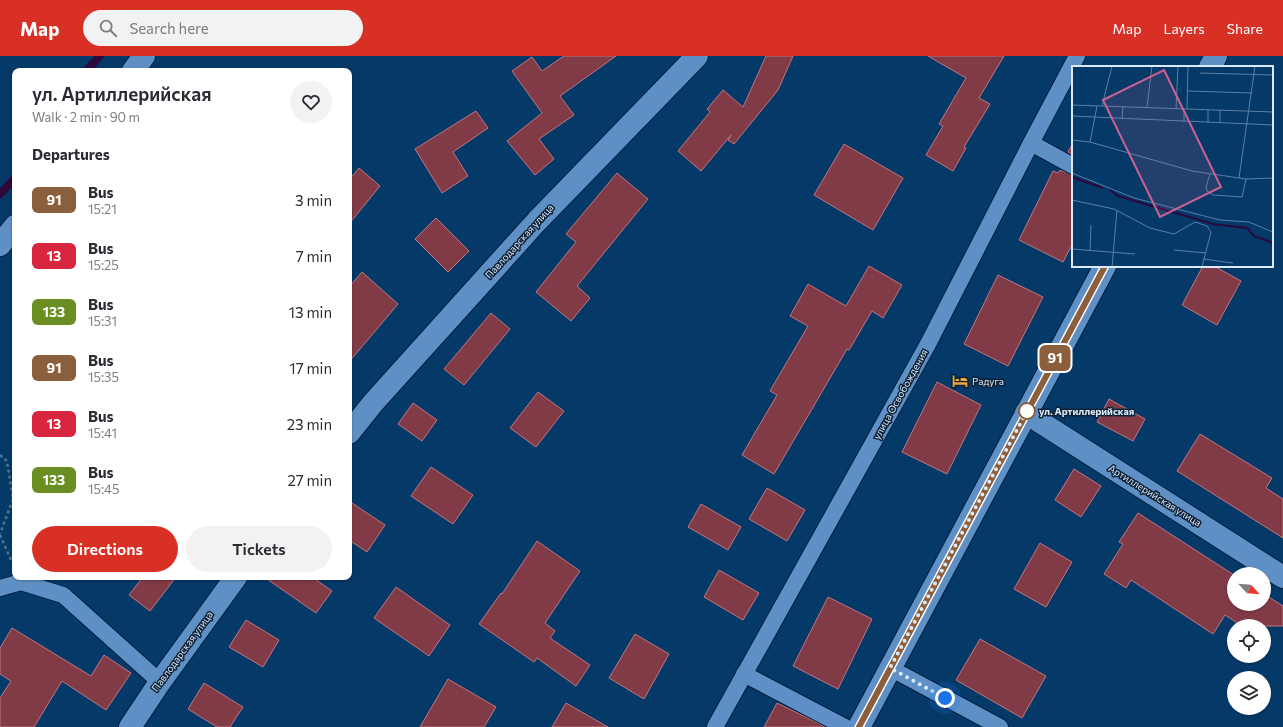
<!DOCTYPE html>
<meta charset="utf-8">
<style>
body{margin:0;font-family:Commissioner,sans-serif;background:#f2f2f3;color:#2b2b33;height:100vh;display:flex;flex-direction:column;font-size:15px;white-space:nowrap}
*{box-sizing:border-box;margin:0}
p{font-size:13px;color:#7c7c81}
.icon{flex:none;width:22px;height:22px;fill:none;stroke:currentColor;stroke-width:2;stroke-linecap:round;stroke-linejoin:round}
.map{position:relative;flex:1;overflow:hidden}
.details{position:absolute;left:12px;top:12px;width:340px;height:512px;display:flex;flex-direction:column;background:#fff;border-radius:8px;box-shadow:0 1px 3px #0004}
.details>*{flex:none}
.badge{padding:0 8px;border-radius:6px;font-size:14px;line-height:26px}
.needle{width:26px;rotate:116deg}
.controls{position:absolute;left:1227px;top:511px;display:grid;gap:8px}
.controls a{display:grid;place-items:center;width:44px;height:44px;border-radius:50%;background:#fff;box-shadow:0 1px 3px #0004;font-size:20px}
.you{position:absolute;width:20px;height:20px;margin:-10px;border:3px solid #fff;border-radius:50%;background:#1a73e8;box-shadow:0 0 0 6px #1a73e833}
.map>.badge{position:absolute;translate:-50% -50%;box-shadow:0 0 0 2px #fff}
h2{padding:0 20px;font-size:15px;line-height:36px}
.round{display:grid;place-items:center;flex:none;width:42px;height:42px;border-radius:21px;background:#f2f2f3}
.head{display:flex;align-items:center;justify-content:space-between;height:68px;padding:0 20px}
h1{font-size:19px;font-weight:600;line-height:30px}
.button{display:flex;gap:8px;margin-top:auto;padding:8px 20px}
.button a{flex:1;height:46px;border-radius:24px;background:#d93025;color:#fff;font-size:16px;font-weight:600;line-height:46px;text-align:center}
.button a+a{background:#f2f2f3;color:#2b2b33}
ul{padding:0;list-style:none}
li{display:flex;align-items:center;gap:12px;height:56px;padding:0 20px}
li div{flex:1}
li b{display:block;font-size:15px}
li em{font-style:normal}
li .badge{min-width:44px;font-weight:700;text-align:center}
header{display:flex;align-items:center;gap:24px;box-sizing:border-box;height:56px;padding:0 20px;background:#d93025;color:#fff}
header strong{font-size:19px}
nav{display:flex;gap:22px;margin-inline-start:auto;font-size:14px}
.search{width:280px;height:36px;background:#f2f2f3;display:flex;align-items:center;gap:10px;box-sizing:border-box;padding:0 14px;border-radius:22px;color:#7c7c81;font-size:15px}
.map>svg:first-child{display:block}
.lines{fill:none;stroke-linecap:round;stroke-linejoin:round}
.stream{stroke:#2c083d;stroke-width:8}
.building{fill:#813b47;stroke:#c27680}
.service-casing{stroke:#002043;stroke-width:18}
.minor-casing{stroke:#002043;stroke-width:24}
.secondary-casing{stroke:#002043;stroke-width:24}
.path{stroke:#4d759a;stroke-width:2.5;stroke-dasharray:3 3;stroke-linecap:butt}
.service{stroke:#5f90c5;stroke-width:16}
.minor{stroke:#5f90c5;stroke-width:22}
.secondary{stroke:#5f90c5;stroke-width:22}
.line-casing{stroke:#fff;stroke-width:9}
.line{stroke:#8b5e3c;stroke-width:6}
.walk{stroke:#daeafb;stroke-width:4;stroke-dasharray:0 7.2}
.stop-dot{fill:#fff;stroke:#8b5e3c;stroke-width:2}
.labels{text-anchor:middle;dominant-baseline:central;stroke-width:3;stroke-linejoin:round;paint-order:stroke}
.street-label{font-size:10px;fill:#daeafb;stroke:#0d2136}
.poi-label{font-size:10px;fill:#daeafb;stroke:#0d2136;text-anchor:start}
.stop-label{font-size:10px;font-weight:bold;fill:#daeafb;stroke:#0d2136;text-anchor:start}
.inset-river{fill:none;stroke:#2c083d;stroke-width:2}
.inset-road{fill:none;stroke:#5a80a3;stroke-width:1}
.view{fill:#ca6293;fill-opacity:0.15;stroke:#ca6293;stroke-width:2}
.inset-edge{fill:none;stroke:#daeafb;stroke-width:2}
</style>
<header>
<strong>Map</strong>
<div class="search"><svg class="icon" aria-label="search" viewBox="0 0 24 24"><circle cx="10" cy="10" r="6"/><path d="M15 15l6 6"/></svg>Search here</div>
<nav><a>Map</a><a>Layers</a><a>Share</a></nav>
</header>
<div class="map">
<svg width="1283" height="671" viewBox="0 0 1283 671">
<rect width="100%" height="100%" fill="#053968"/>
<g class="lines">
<g class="stream">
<path d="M86 15 100 0"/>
<path d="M0 138 15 122"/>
</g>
</g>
<g class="building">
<path d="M564 0H616L560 40 574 59 539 83 554 103 535 119 507 85 542 57 512 15 532 1 542 15Z"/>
<path d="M766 0H793L778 34 734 88 728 84 731 79 701 115 678 95 710 56 707 53 723 34 743 51Z"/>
<path d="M928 0H1004L979 42 990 48 964 91 966 92 953 115 926 99 943 70 939 68 966 22Z"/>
<path d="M476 55 488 72 453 96 468 120 442 137 415 93Z"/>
<path d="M1073 87V99L1068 96Z"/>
<path d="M844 88 903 122 873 174 814 139Z"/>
<path d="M359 112 380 130 349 168V124Z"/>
<path d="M1060 114 1073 119V187L1063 206 1019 184 1053 115 1058 117Z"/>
<path d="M617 117 648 143 577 230 590 242 571 265 536 236 576 186 566 178Z"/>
<path d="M436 162 469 195 448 216 415 183Z"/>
<path d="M869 210 902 229 883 262 872 255 849 294 847 293 774 418 742 399 777 339 770 335 808 270 790 260 808 228 846 250Z"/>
<path d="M1203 210H1214L1241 225 1217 269 1182 249Z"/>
<path d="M362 216 398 248 349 306V231Z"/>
<path d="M998 219 1043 241 1008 310 964 288Z"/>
<path d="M491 257 510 273 464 329 444 313Z"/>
<path d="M937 326 981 349 947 418 902 396Z"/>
<path d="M538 336 564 355 536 391 510 372Z"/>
<path d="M1109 343 1145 363 1133 385 1097 366Z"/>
<path d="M413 347 437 364 422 385 398 368Z"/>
<path d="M1200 378 1272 422 1266 432 1283 443V482L1177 415Z"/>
<path d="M431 411 473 439 453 468 411 440Z"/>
<path d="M1074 413 1101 430 1081 461 1055 444Z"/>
<path d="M767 432 805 454 787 485 749 463Z"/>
<path d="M349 445 385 469 367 496 349 484Z"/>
<path d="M701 448 741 471 728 494 688 471Z"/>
<path d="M1138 457 1234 519V548H1264V538L1283 550V570H1242L1225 559 1213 578 1131 524 1126 532 1104 518 1123 488 1119 486Z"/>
<path d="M537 485 580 515 545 567 555 575 550 582 590 609 576 630 537 602 534 606 479 568 501 537 502 538Z"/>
<path d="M1040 487 1072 506 1046 551 1014 533Z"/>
<path d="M719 514 759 537 743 564 704 541Z"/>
<path d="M143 521H176L150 555 129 539Z"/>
<path d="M264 521H312L332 535 316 557Z"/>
<path d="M396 531 450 569 429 600 374 562Z"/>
<path d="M828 541 872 563 838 633 793 610Z"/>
<path d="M246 564 279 584 263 611 229 591Z"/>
<path d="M12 572 91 620 104 599 131 617 106 654 62 625 34 671H0V642L11 625 0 618V592Z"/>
<path d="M635 578 669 598 644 643 609 622Z"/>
<path d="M980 583 1046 620 1022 662 956 624Z"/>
<path d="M448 623 496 651 484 671H420Z"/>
<path d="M204 627 243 651 230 671H217L188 653Z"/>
<path d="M566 647 608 671H552Z"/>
<path d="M777 647 822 669 825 671H764Z"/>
</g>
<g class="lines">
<defs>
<g id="service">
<path d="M1031 87 1073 110"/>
<path d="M0 532 21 526 63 539 160 626"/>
<path d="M890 612 1000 671"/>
<path d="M744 618 845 671"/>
<path d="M715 671 928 288 1031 87 1077 0"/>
</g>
<g id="minor">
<path d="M133 15 144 0"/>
<path d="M0 189 15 170"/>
<path d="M1026 357 1283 521"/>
<path d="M349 377 373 347 537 165 697 0"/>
<path d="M130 671 160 626 236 521"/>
</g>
<g id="secondary">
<path d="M1210 11 1216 0"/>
<path d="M859 671 1105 210"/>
</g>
</defs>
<use href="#service" class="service-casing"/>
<use href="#minor" class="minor-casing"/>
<use href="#secondary" class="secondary-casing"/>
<g class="path">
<path d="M0 399 7 405 13 443 0 478"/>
<path d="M0 479 12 506"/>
</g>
<use href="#service" class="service"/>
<use href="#minor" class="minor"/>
<use href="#secondary" class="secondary"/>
</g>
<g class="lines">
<defs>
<path id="line" d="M859 671 1105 210"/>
</defs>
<use href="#line" class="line-casing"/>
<use href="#line" class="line"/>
<path class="walk" d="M945 642 890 612 1027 355"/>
</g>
<defs>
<symbol id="hotel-bare" viewBox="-9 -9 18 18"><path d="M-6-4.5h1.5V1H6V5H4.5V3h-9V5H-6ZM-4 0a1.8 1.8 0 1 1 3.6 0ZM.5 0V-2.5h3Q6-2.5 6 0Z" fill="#f0a63e" stroke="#0d2136" stroke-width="2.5" paint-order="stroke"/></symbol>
</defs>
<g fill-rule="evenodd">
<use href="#hotel-bare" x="949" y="314" width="22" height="22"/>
</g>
<circle class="stop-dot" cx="1027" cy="355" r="8"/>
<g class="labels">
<g class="street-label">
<text transform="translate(519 185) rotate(-48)">Павлодарская улица</text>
<text transform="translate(900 338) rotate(-61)">улица Освобождения</text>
<text transform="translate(1155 439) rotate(32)">Артиллерийская улица</text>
<text transform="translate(182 595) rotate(-54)">Павлодарская улица</text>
</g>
<g class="poi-label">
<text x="972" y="325">Радуга</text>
</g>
<g class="stop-label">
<text x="1039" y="355">ул. Артиллерийская</text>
</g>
</g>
<g transform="translate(1072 10)">
<rect width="201" height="201" fill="#053968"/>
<path class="inset-river" d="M0 111 31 122M38 124 46 130 141 158 175 162 182 170 201 177"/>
<path class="inset-road" d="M117 0H136M128 7 201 9M116 25 180 27M0 39 201 46M30 40 40 0M75 41 80 0M104 43 106 0M115 43 116 0M148 44V57M0 50 201 59M50 53 51 41M112 56V43M136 57V44M0 74 18 76 120 105 174 113 201 112M18 76 25 40M0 107 62 132 148 154 177 156 201 166M138 108 134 121 135 125 141 129 170 131 174 113M167 112 183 0M0 134 42 143 78 162 102 168 123 156 135 160 139 166 130 201M0 183 63 188M18 184 19 159M102 184 134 187M131 193 161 197M40 201 45 144"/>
<path class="view" d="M92 4 149 121 88 151 31 34Z"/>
<rect width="201" height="201" class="inset-edge"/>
</g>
</svg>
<div class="controls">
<a><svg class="needle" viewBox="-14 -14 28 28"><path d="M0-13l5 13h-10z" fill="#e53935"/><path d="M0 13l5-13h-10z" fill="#7c7c81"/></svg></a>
<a><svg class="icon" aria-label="locate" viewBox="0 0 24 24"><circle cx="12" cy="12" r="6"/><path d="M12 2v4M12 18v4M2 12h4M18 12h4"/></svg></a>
<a><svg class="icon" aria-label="layers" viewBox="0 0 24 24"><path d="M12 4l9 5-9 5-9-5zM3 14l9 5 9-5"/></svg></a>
</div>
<div class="you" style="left:945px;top:642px"></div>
<b class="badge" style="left:1055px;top:302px;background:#8b5e3c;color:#fff">91</b>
<section class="details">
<div class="head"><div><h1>ул. Артиллерийская</h1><p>Walk · 2 min · 90 m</p></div><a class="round"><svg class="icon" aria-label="heart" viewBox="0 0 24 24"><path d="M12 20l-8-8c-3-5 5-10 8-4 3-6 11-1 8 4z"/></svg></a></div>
<h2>Departures</h2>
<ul>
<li><span class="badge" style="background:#8b5e3c;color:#fff">91</span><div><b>Bus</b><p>15:21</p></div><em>3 min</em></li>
<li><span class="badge" style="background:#d7263d;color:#fff">13</span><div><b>Bus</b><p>15:25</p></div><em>7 min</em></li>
<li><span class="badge" style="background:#6b8e23;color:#fff">133</span><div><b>Bus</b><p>15:31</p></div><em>13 min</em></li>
<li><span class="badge" style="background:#8b5e3c;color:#fff">91</span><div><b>Bus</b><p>15:35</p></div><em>17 min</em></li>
<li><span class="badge" style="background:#d7263d;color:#fff">13</span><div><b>Bus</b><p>15:41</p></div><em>23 min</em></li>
<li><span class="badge" style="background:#6b8e23;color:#fff">133</span><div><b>Bus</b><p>15:45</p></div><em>27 min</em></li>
</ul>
<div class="button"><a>Directions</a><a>Tickets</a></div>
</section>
</div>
